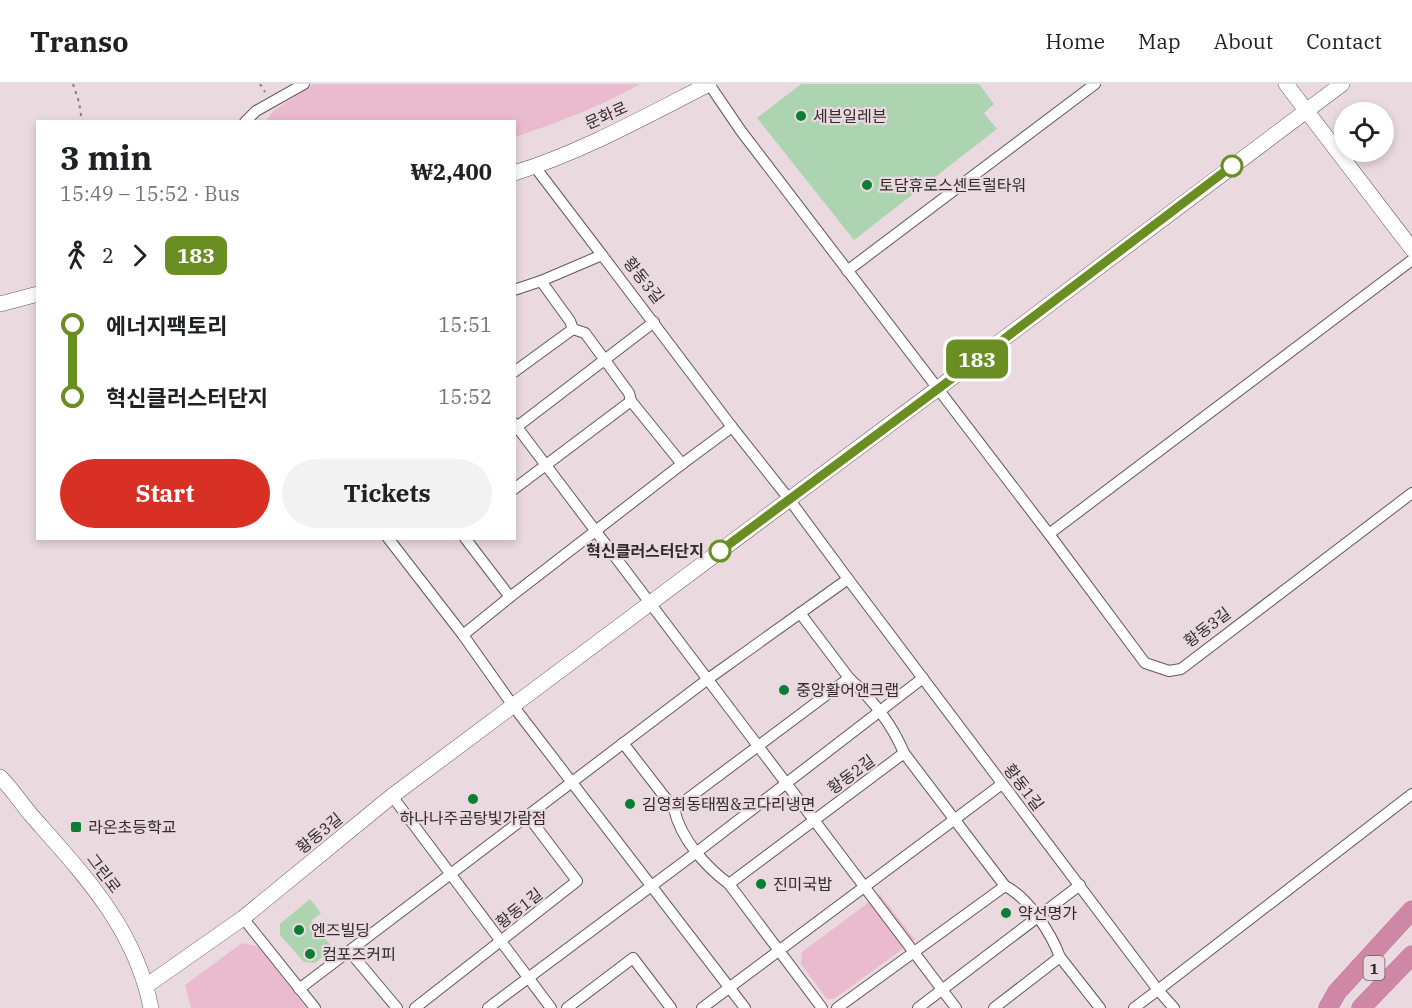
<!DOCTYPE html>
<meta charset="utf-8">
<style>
body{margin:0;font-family:"IBM Plex Serif","Noto Sans KR",serif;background:#f2f2f2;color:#202124;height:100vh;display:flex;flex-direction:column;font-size:22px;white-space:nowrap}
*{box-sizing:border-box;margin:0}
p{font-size:20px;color:#757577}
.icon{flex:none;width:33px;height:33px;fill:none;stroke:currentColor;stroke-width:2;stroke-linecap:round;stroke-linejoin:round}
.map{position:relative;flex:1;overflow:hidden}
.drawer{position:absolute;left:36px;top:36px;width:480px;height:420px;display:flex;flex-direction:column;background:#fff;border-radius:0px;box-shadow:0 3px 9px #0003}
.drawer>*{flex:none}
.badge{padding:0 12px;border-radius:9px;font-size:21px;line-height:39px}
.controls{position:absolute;left:1334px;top:18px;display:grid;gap:12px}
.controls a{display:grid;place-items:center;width:60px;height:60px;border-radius:50%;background:#fff;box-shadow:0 3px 9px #0003;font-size:30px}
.map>.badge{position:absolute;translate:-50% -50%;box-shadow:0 0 0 3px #fff}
.legs{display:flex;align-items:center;gap:9px;height:66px;padding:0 24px;font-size:20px}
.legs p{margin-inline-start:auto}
.headline{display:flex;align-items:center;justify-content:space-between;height:102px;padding:0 24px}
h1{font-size:33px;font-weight:800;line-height:45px}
.action{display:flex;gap:12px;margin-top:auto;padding:12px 24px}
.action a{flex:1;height:69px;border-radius:36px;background:#d93025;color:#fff;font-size:24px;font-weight:800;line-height:69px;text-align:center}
.action a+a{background:#f2f2f2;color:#202124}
ul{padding:0 24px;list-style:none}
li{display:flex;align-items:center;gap:21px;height:72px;font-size:22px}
li i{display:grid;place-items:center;width:9px;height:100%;margin:0 8px;background:currentColor}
li i::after{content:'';width:15px;height:15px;margin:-8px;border:4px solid;border-radius:50%;background:#fff}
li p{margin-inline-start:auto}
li:first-child i{background:linear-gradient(#0000 50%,currentColor 0)}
li:last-child i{background:linear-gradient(currentColor 50%,#0000 0)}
header{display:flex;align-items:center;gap:36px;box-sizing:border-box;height:84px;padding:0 30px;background:#fff;border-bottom:2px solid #e0e0e0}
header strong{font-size:28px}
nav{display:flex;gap:33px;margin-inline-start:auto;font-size:21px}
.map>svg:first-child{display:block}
.green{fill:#eabbce}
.building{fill:#acd4b1}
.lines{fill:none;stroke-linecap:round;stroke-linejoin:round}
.street-casing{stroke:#63565b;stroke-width:12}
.secondary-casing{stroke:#63565b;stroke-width:16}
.highway-casing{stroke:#fff;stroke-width:21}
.path{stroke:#867b7f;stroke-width:2;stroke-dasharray:3 4.5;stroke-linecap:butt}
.street{stroke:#fff;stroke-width:10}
.secondary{stroke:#fff;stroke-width:15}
.highway{stroke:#ce88a6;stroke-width:20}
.line-1-casing{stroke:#fff;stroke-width:14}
.line-1{stroke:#6b8e23;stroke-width:9}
.poi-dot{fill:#0b7e34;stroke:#eadae0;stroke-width:2}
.stop-1-dot{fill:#fff;stroke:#6b8e23;stroke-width:3}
.labels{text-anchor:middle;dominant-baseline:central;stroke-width:4.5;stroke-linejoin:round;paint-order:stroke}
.shield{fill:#eadae0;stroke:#686063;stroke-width:1.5}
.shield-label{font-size:15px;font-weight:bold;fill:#312b2d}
.street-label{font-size:16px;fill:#312b2d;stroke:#eadae0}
.poi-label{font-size:16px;fill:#312b2d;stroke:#eadae0;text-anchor:start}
.stop-label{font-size:16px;font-weight:bold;fill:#312b2d;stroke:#eadae0;text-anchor:end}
</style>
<header>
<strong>Transo</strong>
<nav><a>Home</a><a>Map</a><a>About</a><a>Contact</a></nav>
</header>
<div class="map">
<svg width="1412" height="924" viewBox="0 0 1412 924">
<rect width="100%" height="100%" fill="#eadae0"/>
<g class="green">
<path d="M314 0H640C604 21 555 40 515 53L514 38 266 37 273 27Z"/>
<path d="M880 810 915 856 834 915H827L801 880 802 868Z"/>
<path d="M242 859 259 863 306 924H191L185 901Z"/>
</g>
<g class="building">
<path d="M801 0H979L994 20 984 29 997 45 854 156 757 34Z"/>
<path d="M310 815 321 829 311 837 333 864 315 879 304 878 280 851V840Z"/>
</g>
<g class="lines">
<defs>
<g id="street">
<path d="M709 0 741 47 1049 450 1145 579 1169 587 1181 585 1412 409"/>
<path d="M245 38 256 27 304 0"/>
<path d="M535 83 602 171"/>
<path d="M847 187 1095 0"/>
<path d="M514 206 541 197"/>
<path d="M573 245 585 249 629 309 631 317 682 380"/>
<path d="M514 288 573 245 570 237 541 197 602 171 732 343"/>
<path d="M514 339 956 924"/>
<path d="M514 345 654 238"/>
<path d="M514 405 631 317"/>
<path d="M1049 450 1412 176"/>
<path d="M388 454 463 551 514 623 745 924"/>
<path d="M465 454 510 513 682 380 732 343 789 415 848 495 1158 906 1134 924"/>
<path d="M463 551 510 513"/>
<path d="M849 594C872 615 892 640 904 669"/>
<path d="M623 659 674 725 849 594 800 529"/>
<path d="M392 712 551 924"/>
<path d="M674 725C681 755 705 782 729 800"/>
<path d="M1005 802C1028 813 1051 849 1060 873"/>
<path d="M243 834 315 924"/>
<path d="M350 868 397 924"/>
<path d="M299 905 708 595 848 495"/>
<path d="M415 924 577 797 528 732"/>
<path d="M488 924 697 768 923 594"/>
<path d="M567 924 633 874 671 924"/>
<path d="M702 924 1002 700"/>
<path d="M822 924 729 800 904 669 1005 802 837 924"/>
<path d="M918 924 1080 801"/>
<path d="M994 924 1060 873 1100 924"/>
<path d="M1174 924 1158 906 1412 710"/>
</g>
<g id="secondary">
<path d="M1286 0 1412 165"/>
<path d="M514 89C582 68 646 32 709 0"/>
<path d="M0 220 38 210"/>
<path d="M0 693C12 705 21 719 32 732 84 791 135 844 151 924"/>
<path d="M146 902 243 834 392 712 937 305 1342 0"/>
</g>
<g id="highway">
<path d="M1328 924 1337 908 1412 826"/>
<path d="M1361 924 1412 871"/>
</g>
</defs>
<use href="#street" class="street-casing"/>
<use href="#secondary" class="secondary-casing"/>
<use href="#highway" class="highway-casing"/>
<g class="path">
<path d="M73 0 79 18 82 38"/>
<path d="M260 0 265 8"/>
</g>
<use href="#street" class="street"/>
<use href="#secondary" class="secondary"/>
<use href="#highway" class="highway"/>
</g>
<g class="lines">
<defs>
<path id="line-1" d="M720 467 938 305 1232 82"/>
</defs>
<use href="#line-1" class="line-1-casing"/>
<use href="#line-1" class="line-1"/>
</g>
<g class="poi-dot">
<circle cx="801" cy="32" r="6"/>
<circle cx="867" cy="101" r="6"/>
<circle cx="784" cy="606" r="6"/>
<circle cx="473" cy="715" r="6"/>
<circle cx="630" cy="720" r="6"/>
<rect x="70" y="737" width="12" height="12" rx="3"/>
<circle cx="761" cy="800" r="6"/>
<circle cx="1006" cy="829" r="6"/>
<circle cx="299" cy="846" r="6"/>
<circle cx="310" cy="870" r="6"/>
</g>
<g class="stop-1-dot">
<circle cx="1232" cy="82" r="10"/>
<circle cx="720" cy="467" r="10"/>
</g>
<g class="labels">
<rect class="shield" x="1363.5" y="872" width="21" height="24" rx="4.5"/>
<g class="shield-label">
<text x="1374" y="884">1</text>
</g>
<g class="street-label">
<text transform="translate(606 31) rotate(-24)">문화로</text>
<text transform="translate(644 196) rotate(52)">황동3길</text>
<text transform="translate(1207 543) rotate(-37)">황동3길</text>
<text transform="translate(851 690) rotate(-36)">황동2길</text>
<text transform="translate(1024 703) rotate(53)">황동1길</text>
<text transform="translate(319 749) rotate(-39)">황동3길</text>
<text transform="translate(104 789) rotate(53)">그린로</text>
<text transform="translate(519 824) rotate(-38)">황동1길</text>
</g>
<g class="poi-label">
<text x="813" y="32">세븐일레븐</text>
<text x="879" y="101">토담휴로스센트럴타워</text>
<text x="796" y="606">중앙활어앤크랩</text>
<text x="642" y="720">김영희동태찜&amp;코다리냉면</text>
<text x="473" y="734" text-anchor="middle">하나나주곰탕빛가람점</text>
<text x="88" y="743">라온초등학교</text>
<text x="773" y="800">진미국밥</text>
<text x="1018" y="829">약선명가</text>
<text x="311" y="846">엔즈빌딩</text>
<text x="322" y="870">컴포즈커피</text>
</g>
<g class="stop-label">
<text x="704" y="467">혁신클러스터단지</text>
</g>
</g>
</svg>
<div class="controls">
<a><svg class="icon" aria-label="locate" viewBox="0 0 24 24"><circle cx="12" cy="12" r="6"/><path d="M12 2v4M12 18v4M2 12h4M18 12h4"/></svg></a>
</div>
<b class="badge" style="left:977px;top:275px;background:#6b8e23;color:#fff">183</b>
<section class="drawer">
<div class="headline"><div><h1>3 min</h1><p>15:49 – 15:52 · Bus</p></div><b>₩2,400</b></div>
<div class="legs"><svg class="icon" aria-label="walk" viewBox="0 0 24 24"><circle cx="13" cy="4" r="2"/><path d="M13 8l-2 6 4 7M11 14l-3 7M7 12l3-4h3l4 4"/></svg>2<svg class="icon" aria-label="forward" viewBox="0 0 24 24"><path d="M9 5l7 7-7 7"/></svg><b class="badge" style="background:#6b8e23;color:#fff">183</b></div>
<ul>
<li><i style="color:#6b8e23"></i><b>에너지팩토리</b><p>15:51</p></li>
<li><i style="color:#6b8e23"></i><b>혁신클러스터단지</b><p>15:52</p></li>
</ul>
<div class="action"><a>Start</a><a>Tickets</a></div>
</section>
</div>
